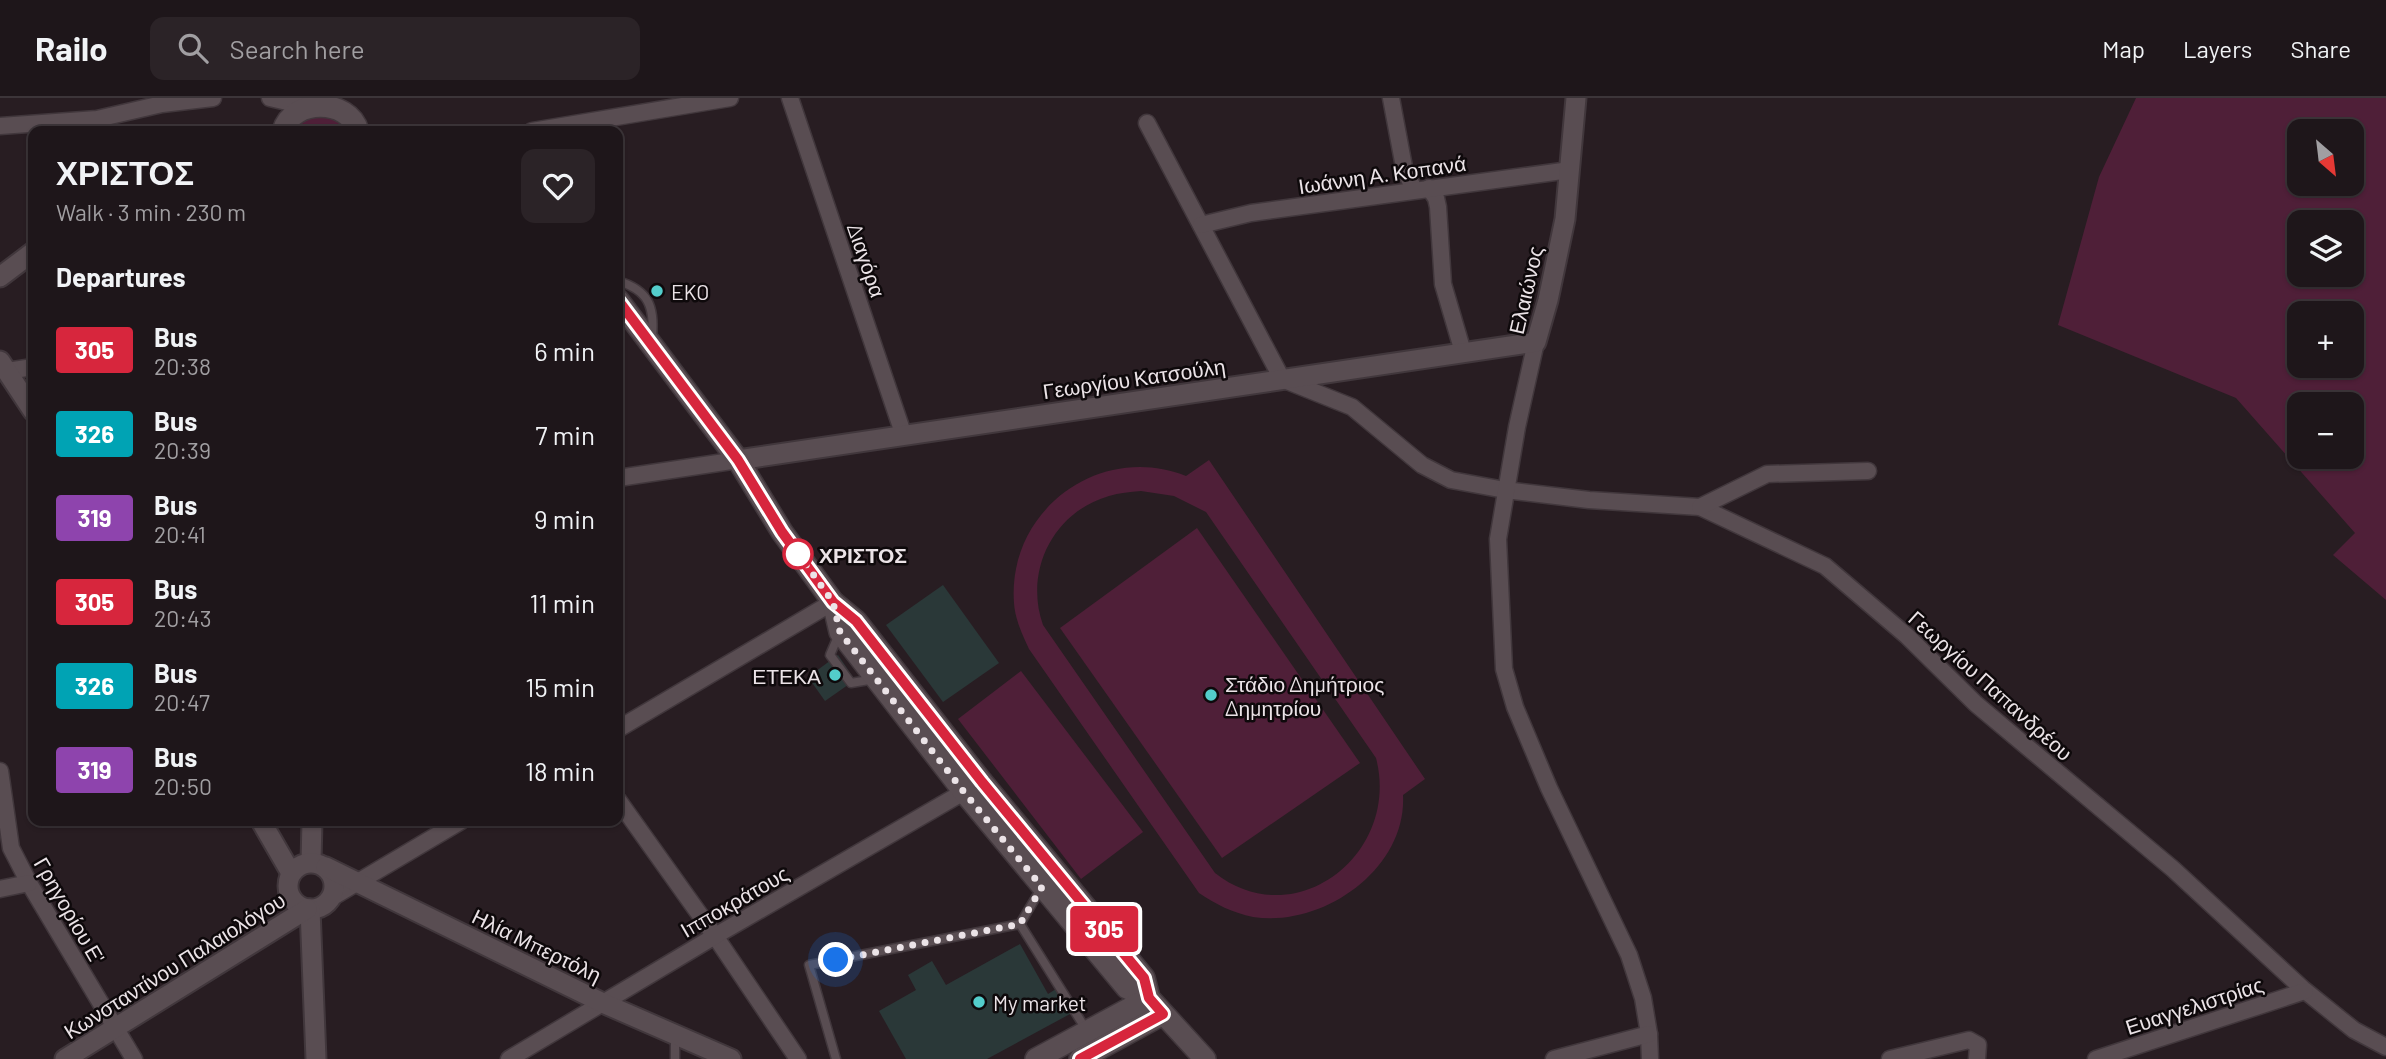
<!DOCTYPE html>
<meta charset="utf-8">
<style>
body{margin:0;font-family:Barlow,sans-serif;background:#2b2327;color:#f1f3f6;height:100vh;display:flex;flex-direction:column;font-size:26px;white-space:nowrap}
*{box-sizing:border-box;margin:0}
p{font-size:23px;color:#a19fa2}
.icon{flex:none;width:38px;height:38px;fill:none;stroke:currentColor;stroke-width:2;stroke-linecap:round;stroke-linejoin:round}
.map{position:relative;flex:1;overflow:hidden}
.panel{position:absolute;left:28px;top:28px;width:595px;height:700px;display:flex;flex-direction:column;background:#1e161a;border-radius:14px;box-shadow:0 2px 5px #0004,0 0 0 2px #3c3539}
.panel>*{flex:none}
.badge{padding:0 14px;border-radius:5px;font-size:24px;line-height:46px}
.needle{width:46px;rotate:152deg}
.buttons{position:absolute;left:2287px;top:21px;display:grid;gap:14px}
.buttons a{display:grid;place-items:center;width:77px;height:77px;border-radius:14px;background:#1e161a;box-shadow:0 2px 5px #0004,0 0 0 2px #3c3539;font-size:35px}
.you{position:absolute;width:35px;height:35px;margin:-18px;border:5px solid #fff;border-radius:50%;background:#1a73e8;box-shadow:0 0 0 10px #1a73e833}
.map>.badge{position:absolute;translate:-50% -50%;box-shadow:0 0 0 4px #fff}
h2{padding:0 28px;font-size:26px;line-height:63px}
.round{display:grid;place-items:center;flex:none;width:74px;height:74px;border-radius:14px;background:#2b2327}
.overview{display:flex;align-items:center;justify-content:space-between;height:119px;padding:0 28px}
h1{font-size:33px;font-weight:600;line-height:52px}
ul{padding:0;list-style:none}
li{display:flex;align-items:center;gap:21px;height:84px;padding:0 28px}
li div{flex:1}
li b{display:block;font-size:26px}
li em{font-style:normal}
li .badge{min-width:77px;font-weight:700;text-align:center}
header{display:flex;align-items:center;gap:42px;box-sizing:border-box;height:98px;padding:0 35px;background:#1e161a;border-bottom:2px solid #3c3539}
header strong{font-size:33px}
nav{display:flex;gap:38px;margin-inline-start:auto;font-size:24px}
.search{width:490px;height:63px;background:#2b2327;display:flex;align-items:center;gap:18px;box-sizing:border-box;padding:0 24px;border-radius:14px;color:#a19fa2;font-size:26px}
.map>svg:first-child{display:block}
.green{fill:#4f1f38;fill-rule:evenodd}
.building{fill:#2a3838}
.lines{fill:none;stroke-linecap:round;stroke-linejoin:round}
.service-casing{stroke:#41373c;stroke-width:11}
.minor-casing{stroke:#41373c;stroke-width:19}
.tertiary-casing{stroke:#41373c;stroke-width:23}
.secondary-casing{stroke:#41373c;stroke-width:24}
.service{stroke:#594d52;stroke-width:8}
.minor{stroke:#594d52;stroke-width:16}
.tertiary{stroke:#594d52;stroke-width:19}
.secondary{stroke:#594d52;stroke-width:21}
.line-casing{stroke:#fff;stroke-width:16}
.line{stroke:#d7263d;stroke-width:10}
.walk{stroke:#ebe3e7;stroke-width:7;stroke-dasharray:0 12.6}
.poi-dot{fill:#53cdcb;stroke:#0e090b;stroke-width:2.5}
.stop-dot{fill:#fff;stroke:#d7263d;stroke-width:3.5}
.labels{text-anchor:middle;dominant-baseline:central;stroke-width:5;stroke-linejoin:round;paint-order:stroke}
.street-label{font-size:21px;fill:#ebe3e7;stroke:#0e090b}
.poi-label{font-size:21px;fill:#ebe3e7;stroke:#0e090b;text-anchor:start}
.stop-label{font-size:21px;font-weight:bold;fill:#ebe3e7;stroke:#0e090b;text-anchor:start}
</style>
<header>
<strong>Railo</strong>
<div class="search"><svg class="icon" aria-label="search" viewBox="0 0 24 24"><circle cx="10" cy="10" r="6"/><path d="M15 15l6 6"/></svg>Search here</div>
<nav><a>Map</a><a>Layers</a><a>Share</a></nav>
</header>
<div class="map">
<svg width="2386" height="961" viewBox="0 0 2386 961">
<rect width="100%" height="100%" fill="#281d22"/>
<g class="green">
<path d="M2136 0H2386V502L2333 457 2355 435 2236 300 2058 227 2099 79ZM2352 33V86H2300V33ZM2352 124V177H2300V124ZM2300 215H2352V268H2300ZM2352 306V359H2300V306Z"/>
<path d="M326 11 345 30 346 33H292L295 24Z"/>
<path d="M1209 362 1425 681 1403 697C1407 771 1323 830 1253 819 1233 815 1215 806 1199 795L1029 551C1022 536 1015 521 1014 505 1007 412 1100 344 1186 378ZM1141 393 1174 398 1206 414 1376 660C1401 756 1295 838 1215 775L1043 527C1024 473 1053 414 1109 398 1119 395 1130 394 1141 393Z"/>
<path d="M1197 430 1360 665 1222 760 1060 530Z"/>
<path d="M1021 573 1143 734 1081 781 958 621Z"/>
</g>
<g class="building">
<path d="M943 487 999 565 943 604 886 527Z"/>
<path d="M838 557 855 582 825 603 808 579Z"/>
<path d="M1020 846 1048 896 1056 891 1070 916 987 961H906L879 913 916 892 908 877 932 863 946 887Z"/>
</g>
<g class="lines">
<defs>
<g id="service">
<path d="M618 183C648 192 655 208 652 239"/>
<path d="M839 536 830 557 851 585 875 581"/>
<path d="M1020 826 1087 933"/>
<path d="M675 940V961"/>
<path d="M836 961 809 867 1020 826 1042 789"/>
</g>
<g id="minor">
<path d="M270 0 300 7"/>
<path d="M790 0 904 338"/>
<path d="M1391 0 1404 69 1414 92"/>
<path d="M1147 25 1282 281 1352 309 1422 367 1451 382 1505 392 1589 402 1700 409 1825 468 1907 538 1976 606 2173 771 2303 891 2354 932 2386 949"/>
<path d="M0 28 97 21 162 6 213 0"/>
<path d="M532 33 730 0"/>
<path d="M1429 90 1436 100 1438 109 1443 186 1463 254"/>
<path d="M1201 127 1251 115 1570 72"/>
<path d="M1536 244 1517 329 1498 441 1504 571 1515 609 1549 690 1629 857 1643 900 1649 936 1650 961"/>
<path d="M7 273 33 269"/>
<path d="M618 380 738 362"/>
<path d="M1700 409 1767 376 1868 373"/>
<path d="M618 631 833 504"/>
<path d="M0 673 11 750 29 785 134 961"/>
<path d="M618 702 715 838 798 961"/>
<path d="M0 791 29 785"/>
<path d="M331 800 461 723"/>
<path d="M509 961 715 838 974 688"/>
<path d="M1554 961 1649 936"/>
<path d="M1890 961 1969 942 1978 947 1977 961"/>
<path d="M2096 961 2305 893"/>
</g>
<g id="tertiary">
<path d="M0 179 33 154"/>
<path d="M0 263 33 313"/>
<path d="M738 362 1536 244 1548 202 1565 121 1576 0"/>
<path d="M261 723 291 775"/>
<path d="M311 764 312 723"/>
<circle cx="311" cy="788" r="23"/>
<path d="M326 769 605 906 731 961"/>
<path d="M310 811 316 961"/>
<path d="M65 961 307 811"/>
</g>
<g id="secondary">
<path d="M283 33C292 0 349 0 358 33"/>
<path d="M618 202 738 362 782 434 833 504 856 523 982 684 1144 880 1149 900"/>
<path d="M833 504 840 534 964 694 1127 890 1149 900 1205 961"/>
<path d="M1036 961 1149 900"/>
<path d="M1080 961 1163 916"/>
</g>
</defs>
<use href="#service" class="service-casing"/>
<use href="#minor" class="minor-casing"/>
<use href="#tertiary" class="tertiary-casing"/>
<use href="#secondary" class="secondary-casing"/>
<use href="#service" class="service"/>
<use href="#minor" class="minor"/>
<use href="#tertiary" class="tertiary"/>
<use href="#secondary" class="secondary"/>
</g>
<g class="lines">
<defs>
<path id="line" d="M618 202 738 362 782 434 833 504 856 523 982 684 1144 880 1149 900 1163 916 1080 961"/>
</defs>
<use href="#line" class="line-casing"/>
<use href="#line" class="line"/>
<path class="walk" d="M798 456 795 451 833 504 840 534 964 694 1042 789 1020 826 836 862"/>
</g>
<g class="poi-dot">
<circle cx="657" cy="193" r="7"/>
<circle cx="835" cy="577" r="7"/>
<circle cx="1211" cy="597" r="7"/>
<circle cx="979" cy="904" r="7"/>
</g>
<circle class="stop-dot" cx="798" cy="456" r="14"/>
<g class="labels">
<g class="street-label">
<text transform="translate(1382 76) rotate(-8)">Ιωάννη Α. Κοπανά</text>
<text transform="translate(867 162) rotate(71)">Διαγόρα</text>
<text transform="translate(1525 192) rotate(-77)">Ελαιώνος</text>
<text transform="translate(1134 280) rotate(-8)">Γεωργίου Κατσούλη</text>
<text transform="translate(1991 587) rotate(42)">Γεωργίου Παπανδρέου</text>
<text transform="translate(734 803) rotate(-30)">Ιπποκράτους</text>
<text transform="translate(70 812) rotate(60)">Γρηγορίου Ε'</text>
<text transform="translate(537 847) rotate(26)">Ηλία Μπερτόλη</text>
<text transform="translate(174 867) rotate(-32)">Κωνσταντίνου Παλαιολόγου</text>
<text transform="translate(2194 907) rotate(-18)">Ευαγγελιστρίας</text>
</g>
<g class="poi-label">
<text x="671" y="193">EKO</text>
<text x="821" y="577" text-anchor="end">ΕΤΕΚΑ</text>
<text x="1225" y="585">Στάδιο Δημήτριος<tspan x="1225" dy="24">Δημητρίου</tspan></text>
<text x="993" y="904">My market</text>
</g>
<g class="stop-label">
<text x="819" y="456">ΧΡΙΣΤΟΣ</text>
</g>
</g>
</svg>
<div class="buttons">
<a><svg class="needle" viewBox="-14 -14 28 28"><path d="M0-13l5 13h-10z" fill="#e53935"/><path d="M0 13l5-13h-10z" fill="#a19fa2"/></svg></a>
<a><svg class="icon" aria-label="layers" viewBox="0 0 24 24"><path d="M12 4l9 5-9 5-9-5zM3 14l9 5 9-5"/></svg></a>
<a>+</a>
<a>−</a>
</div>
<div class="you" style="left:836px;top:862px"></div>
<b class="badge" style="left:1104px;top:831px;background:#d7263d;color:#fff">305</b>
<section class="panel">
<div class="overview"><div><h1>ΧΡΙΣΤΟΣ</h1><p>Walk · 3 min · 230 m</p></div><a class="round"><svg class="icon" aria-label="heart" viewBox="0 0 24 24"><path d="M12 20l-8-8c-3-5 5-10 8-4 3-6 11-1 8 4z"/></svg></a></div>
<h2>Departures</h2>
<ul>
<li><span class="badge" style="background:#d7263d;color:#fff">305</span><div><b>Bus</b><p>20:38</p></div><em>6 min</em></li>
<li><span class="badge" style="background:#00a3b4;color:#fff">326</span><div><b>Bus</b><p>20:39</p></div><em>7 min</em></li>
<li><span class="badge" style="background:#8e44ad;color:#fff">319</span><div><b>Bus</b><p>20:41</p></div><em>9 min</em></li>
<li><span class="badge" style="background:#d7263d;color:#fff">305</span><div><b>Bus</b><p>20:43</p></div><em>11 min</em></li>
<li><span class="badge" style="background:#00a3b4;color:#fff">326</span><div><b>Bus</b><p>20:47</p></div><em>15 min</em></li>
<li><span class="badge" style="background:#8e44ad;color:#fff">319</span><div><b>Bus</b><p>20:50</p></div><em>18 min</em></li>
</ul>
</section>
</div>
